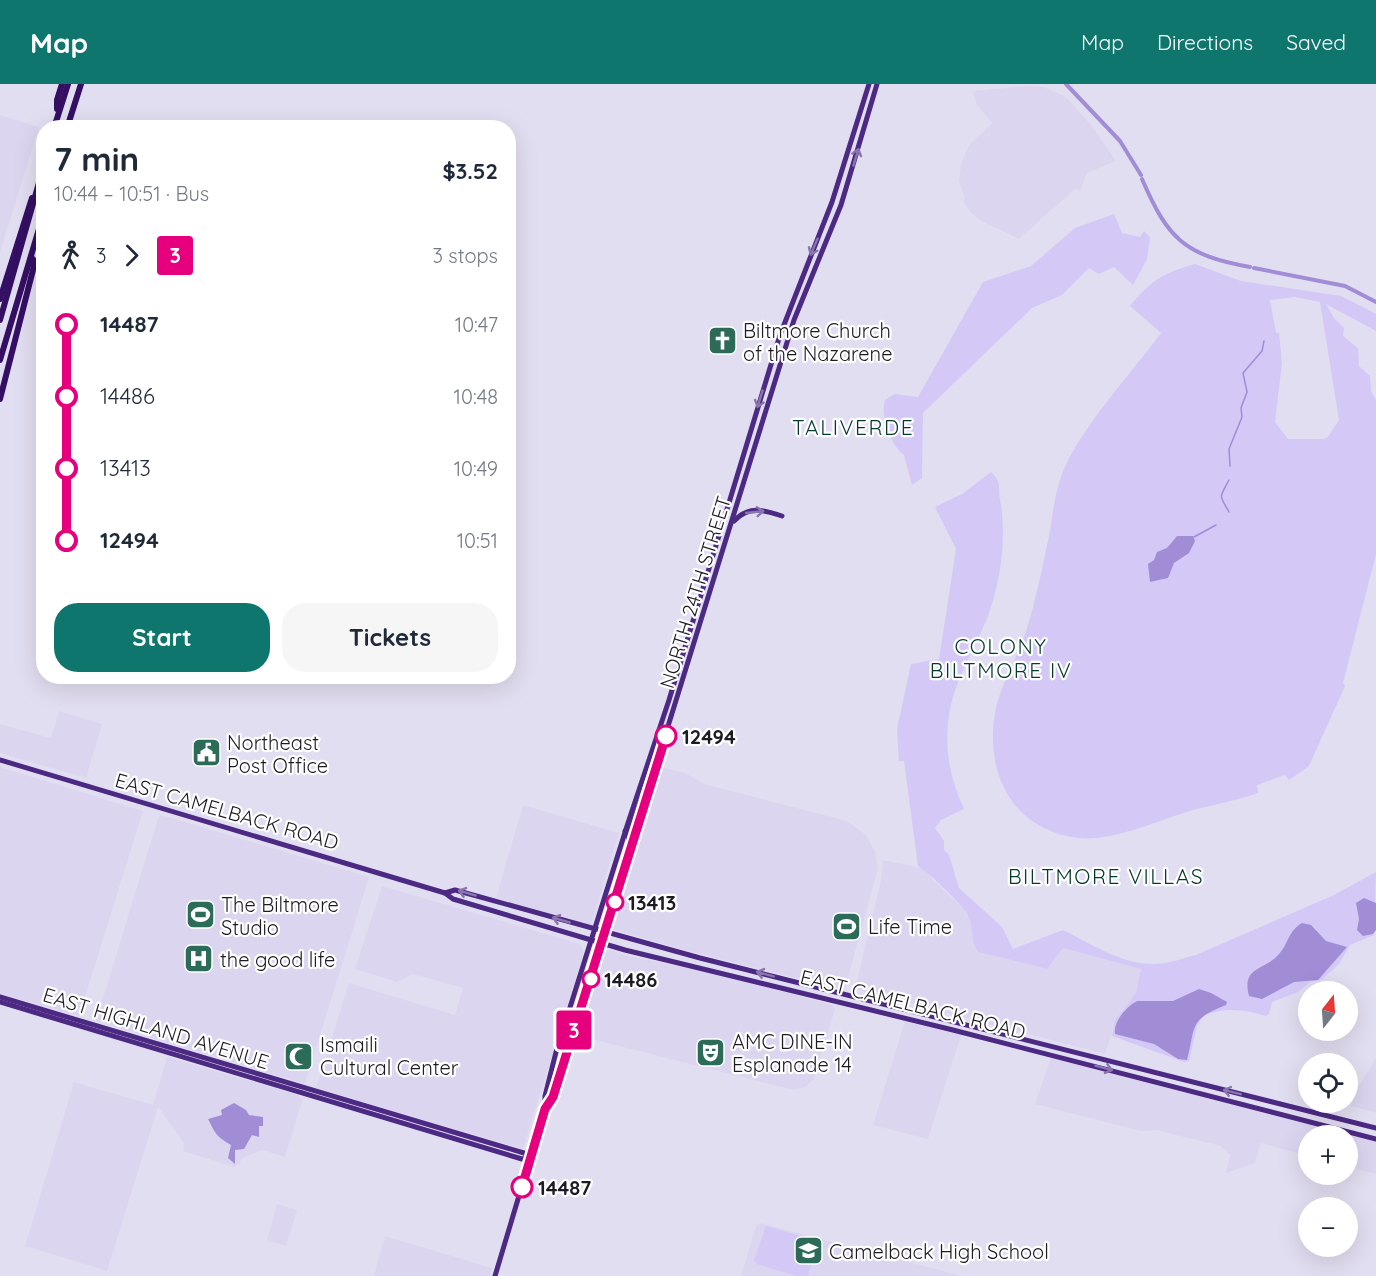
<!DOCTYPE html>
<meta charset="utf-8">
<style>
body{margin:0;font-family:Quicksand,sans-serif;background:#f6f6f7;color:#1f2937;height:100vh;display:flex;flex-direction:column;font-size:22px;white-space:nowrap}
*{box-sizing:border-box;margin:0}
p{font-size:20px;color:#747a83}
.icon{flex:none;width:33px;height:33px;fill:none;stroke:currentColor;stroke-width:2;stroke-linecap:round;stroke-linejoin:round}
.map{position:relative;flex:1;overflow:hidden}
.drawer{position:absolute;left:36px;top:36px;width:480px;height:564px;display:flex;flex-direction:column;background:#fff;border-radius:24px;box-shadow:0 6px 24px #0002}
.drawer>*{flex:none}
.badge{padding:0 12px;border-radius:4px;font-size:21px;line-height:39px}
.needle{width:39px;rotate:17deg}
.fabs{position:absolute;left:1298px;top:897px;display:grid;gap:12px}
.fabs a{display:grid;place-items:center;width:60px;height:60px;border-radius:50%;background:#fff;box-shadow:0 6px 24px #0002;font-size:30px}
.map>.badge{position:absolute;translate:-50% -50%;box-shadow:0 0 0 3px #fff}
.legs{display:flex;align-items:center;gap:9px;height:66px;padding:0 18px;font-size:20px}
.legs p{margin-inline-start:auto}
.headline{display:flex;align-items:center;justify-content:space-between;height:102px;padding:0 18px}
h1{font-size:33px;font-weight:800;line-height:45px}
.button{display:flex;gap:12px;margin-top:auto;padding:12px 18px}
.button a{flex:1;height:69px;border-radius:24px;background:#0f766e;color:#fff;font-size:24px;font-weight:800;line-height:69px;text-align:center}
.button a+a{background:#f6f6f7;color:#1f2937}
ul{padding:0 18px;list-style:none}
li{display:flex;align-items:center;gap:21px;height:72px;font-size:22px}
li i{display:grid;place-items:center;width:9px;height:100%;margin:0 8px;background:currentColor}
li i::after{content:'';width:15px;height:15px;margin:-8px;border:4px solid;border-radius:50%;background:#fff}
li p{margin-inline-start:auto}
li:first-child i{background:linear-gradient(#0000 50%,currentColor 0)}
li:last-child i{background:linear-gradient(currentColor 50%,#0000 0)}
header{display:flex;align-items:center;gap:36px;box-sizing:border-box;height:84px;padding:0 30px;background:#0f766e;color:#fff}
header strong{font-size:28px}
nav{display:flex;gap:33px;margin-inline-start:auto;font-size:21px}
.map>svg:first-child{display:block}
.built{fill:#dcd5f0}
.green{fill:#d4c8f7;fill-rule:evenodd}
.water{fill:#a18cd6}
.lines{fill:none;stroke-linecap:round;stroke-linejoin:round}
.stream{stroke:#a18cd6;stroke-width:1.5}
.canal{stroke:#a18cd6;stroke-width:4}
.major{stroke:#4c2a84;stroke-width:5}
.highway{stroke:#340f63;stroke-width:6}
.oneway{stroke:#8b75af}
.line-1-casing{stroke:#fff;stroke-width:14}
.line-1{stroke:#e6007e;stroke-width:9}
.stop-1-dot{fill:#fff;stroke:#e6007e;stroke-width:3}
.labels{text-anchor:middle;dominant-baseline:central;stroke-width:4.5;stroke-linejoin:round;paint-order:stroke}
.poi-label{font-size:20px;fill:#1d1b22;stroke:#fff;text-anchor:start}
.street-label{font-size:20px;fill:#1d1b22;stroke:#fff}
.stop-label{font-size:20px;font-weight:bold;fill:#1d1b22;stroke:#fff;text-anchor:start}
.neighbourhood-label{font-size:21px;letter-spacing:1.5px;fill:#043b2d;stroke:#fff}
</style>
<header>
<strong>Map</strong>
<nav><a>Map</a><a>Directions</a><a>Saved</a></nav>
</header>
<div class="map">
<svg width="1376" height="1192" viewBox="0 0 1376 1192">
<rect width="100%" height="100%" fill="#e2def1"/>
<g class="built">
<path d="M1028 2 1044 3 1066 13 1092 42 1116 77 1087 89 1080 107 1075 105 1019 155 981 137 970 128 963 117 965 114 959 97 961 80 969 61 992 39 977 21 972 7Z"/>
<path d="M0 31 39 43 0 168Z"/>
<path d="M59 627 102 640 86 694 0 669V640L51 654Z"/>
<path d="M0 683 143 727 79 932 0 910Z"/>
<path d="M661 683 685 689 704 700 847 737 866 751 875 768 878 785 845 904 841 905 692 868 612 845 611 839 620 818 645 727Z"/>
<path d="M523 721 619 749 591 841 496 814Z"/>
<path d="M161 731 369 793 305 1000 96 937 158 734Z"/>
<path d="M883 776 926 785 933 796 968 829 978 868 1046 885 1063 864 1141 885 1136 909 1116 937 1105 970 855 905 881 796Z"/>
<path d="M382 802 580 860 584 868 523 1065 316 1004 349 899 455 931 463 904 413 890 397 898 355 885Z"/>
<path d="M611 866 624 871 738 895 832 921 835 925 814 995 805 1003 794 1006 579 952 578 945 604 868Z"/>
<path d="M905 937 961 951 928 1055 873 1041Z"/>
<path d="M167 973 298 1011 302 1017 285 1073 262 1066 241 1075 240 1080 234 1083 183 1067 184 1059 158 1023 107 1187 25 1162 74 998 153 1021Z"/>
<path d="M1051 974 1376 1058V1090L1347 1082V1052H1308V1072L1261 1059 1255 1079 1226 1089 1230 1071 1221 1062 1156 1046 1141 1047 1035 1020Z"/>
<path d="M1376 974V1029L1351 1022 1356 1007Z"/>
<path d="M277 1120 297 1126 286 1162 267 1156Z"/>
<path d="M760 1139 962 1192H741L756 1142Z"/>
<path d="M385 1152 492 1184 490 1192H374Z"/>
</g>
<g class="green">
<path d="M1114 130 1122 149 1140 153 1144 147 1150 153 1147 175 1133 201 1114 183 1099 190 1089 184 1062 211 1032 224 923 329 922 394 912 401 904 371C891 362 880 332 885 316L895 310 918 313 983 198 1031 182 1075 144Z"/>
<path d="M1195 180 1241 197 1341 212 1376 230V247L1326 220 1334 234 1344 244 1343 252 1358 264 1359 282 1370 292 1371 307 1376 316V470L1343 599 1345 602 1309 682 1289 696 1285 691 1257 701 1258 709C1238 716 1218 720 1197 725 1163 734 1114 758 1079 754 1011 746 983 687 996 624 1002 597 1019 571 1027 544 1037 512 1043 480 1050 447 1053 428 1055 408 1062 390 1078 347 1133 287 1161 249L1130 222C1151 196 1163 189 1195 180ZM1295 213 1320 218 1339 336 1327 354 1322 355H1288L1275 338 1282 279 1279 249H1276L1270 216Z"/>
<path d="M991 388C1002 398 998 403 1000 416 1007 451 1001 495 989 529 976 564 955 594 949 631 944 664 950 695 964 725L941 736 935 744 944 757V766L949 771 959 804 1002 843 1013 865 1063 846C1089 859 1123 881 1154 880 1168 880 1183 874 1196 871L1334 811 1376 788 1374 851 1350 861 1339 880 1321 896 1310 898 1298 908 1272 918 1269 930 1266 932C1244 925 1224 923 1203 932L1197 942 1189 977 1184 978 1112 952 1115 937 1136 909 1141 885 1063 864 1047 885 978 868C971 857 973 843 968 831 965 823 925 785 918 782L904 677H899L897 645 911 580 939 575 956 465 935 423 962 410Z"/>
<path d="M766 1142 818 1157 808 1192H796L757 1180 754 1176Z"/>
</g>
<g class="water">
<path d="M1177 452H1193L1195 457 1189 469 1174 479 1168 494 1150 498 1148 480 1154 476 1157 468 1167 464Z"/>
<path d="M1364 814 1376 819V846L1373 850 1363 852 1357 846 1359 835 1356 819Z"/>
<path d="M1302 839 1311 841 1326 857 1347 863 1318 896 1294 898 1262 915 1249 912C1241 882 1265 887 1279 870 1289 859 1288 847 1302 839Z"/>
<path d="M1199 905 1211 909 1227 918 1226 921C1188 936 1196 942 1187 976L1178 975 1154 960 1115 950C1113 938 1126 923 1137 917H1173Z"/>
<path d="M234 1019 246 1026 249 1031 263 1033V1042H259V1053L252 1051 244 1065 235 1066V1080L228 1074 231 1061C215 1052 215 1048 208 1035L222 1031 221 1026Z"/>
</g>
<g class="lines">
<g class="stream">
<path d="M1230 382 1229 365 1242 333 1241 324 1247 308 1243 289 1262 267 1264 257"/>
<path d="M1229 428C1219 410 1219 415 1229 396"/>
<path d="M1194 453 1216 441"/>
</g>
<g class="canal">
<path d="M1066 0 1120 57 1141 91"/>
<path d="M1142 95C1168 155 1184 171 1250 183"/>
<path d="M1254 184 1345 202 1376 218"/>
</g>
<g class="major">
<path d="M734 437C749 421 764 426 782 432"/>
<path d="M0 676 445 809 453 815 625 866 953 946 1376 1055"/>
<path d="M628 744 629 766"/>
<path d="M625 747 632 741 642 713"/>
<path d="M445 809 455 806 700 874 1376 1044"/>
<path d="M0 913 524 1069 531 1073"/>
<path d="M0 918 522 1075 531 1073"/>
<path d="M545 1024V1012L556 968 627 742 669 616 780 251 832 118 869 0"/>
<path d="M495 1192 545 1025 553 1013 794 236 841 121 877 0"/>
</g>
<g class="highway">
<path d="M57 25V16L62 0"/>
<path d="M54 44 68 0"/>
<path d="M67 44 81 0"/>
<path d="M0 215 32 114"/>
<path d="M0 236 44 81"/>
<path d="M0 276 44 128"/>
<path d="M0 315 34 182 33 175"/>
</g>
</g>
<defs><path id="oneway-shaft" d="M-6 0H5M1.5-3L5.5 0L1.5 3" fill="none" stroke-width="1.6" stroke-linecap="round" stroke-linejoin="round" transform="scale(1.5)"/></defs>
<g class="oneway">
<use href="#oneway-shaft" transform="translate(856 73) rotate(-73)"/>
<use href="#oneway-shaft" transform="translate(814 163) rotate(113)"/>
<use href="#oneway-shaft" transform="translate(760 315) rotate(107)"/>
<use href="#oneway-shaft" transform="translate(755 428) rotate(-6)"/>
<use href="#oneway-shaft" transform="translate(467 809) rotate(-164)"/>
<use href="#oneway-shaft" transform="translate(561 836) rotate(-164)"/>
<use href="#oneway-shaft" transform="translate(765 890) rotate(-165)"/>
<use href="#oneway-shaft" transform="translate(1104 984) rotate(15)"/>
<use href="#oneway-shaft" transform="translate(1232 1008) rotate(-166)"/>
</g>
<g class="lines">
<defs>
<path id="line-1" d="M522 1103 545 1025 553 1013 666 652"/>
</defs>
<use href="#line-1" class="line-1-casing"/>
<use href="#line-1" class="line-1"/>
</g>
<defs>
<symbol id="church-square" viewBox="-11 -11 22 22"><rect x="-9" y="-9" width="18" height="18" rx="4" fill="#2c6b58" stroke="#fff"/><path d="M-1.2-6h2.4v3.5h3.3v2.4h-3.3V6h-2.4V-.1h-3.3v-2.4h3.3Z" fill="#fff"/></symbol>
<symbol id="civic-square" viewBox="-11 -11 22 22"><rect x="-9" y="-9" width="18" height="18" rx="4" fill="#2c6b58" stroke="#fff"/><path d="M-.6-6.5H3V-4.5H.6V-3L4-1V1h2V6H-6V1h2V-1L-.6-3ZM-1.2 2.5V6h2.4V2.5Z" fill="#fff"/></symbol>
<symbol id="stadium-square" viewBox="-11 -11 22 22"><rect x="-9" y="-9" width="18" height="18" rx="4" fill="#2c6b58" stroke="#fff"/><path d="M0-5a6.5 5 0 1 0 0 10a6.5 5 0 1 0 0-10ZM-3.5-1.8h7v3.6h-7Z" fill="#fff"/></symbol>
<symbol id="hospital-square" viewBox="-11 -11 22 22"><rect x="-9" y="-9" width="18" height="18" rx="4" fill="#2c6b58" stroke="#fff"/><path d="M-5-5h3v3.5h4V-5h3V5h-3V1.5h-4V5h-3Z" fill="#fff"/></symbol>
<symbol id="theatre-square" viewBox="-11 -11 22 22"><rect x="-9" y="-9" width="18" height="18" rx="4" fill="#2c6b58" stroke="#fff"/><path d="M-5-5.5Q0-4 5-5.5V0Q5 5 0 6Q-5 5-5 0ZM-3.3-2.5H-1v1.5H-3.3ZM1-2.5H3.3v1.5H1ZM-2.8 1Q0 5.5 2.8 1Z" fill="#fff"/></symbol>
<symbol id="mosque-square" viewBox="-11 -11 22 22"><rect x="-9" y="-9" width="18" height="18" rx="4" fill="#2c6b58" stroke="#fff"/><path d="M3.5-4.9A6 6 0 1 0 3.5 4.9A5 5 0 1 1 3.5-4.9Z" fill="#fff"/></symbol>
<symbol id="school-square" viewBox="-11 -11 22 22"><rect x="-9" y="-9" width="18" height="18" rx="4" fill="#2c6b58" stroke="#fff"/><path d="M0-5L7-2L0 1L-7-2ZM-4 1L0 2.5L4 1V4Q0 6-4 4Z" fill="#fff"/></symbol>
</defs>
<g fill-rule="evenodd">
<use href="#church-square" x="706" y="240" width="33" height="33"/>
<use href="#civic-square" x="190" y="652" width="33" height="33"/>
<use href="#stadium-square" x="184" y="814" width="33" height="33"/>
<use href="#stadium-square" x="830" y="826" width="33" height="33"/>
<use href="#hospital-square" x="182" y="858" width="33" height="33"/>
<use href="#theatre-square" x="694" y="952" width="33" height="33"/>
<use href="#mosque-square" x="282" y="956" width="33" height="33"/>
<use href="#school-square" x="792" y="1150" width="33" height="33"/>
</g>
<g class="stop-1-dot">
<circle cx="666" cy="652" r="10"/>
<circle cx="615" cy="818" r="8"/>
<circle cx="591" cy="895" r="8"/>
<circle cx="522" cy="1103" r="10"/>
</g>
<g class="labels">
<g class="poi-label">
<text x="743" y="246">Biltmore Church<tspan x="743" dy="23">of the Nazarene</tspan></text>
<text x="227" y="658">Northeast<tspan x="227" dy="23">Post Office</tspan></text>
<text x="221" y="820">The Biltmore<tspan x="221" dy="23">Studio</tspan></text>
<text x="868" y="842">Life Time</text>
<text x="220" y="875">the good life</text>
<text x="732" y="957">AMC DINE-IN<tspan x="732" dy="23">Esplanade 14</tspan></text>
<text x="320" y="960">Ismaili<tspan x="320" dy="23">Cultural Center</tspan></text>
<text x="829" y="1167">Camelback High School</text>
</g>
<g class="street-label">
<text transform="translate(695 508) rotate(-73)">NORTH 24TH STREET</text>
<text transform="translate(227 727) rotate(16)">EAST CAMELBACK ROAD</text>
<text transform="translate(913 920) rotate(14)">EAST CAMELBACK ROAD</text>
<text transform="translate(156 944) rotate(17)">EAST HIGHLAND AVENUE</text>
</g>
<g class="stop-label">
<text x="682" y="652">12494</text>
<text x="628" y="818">13413</text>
<text x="604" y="895">14486</text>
<text x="538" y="1103">14487</text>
</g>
<g class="neighbourhood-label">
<text x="853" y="343">TALIVERDE</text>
<text x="1001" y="562">COLONY<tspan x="1001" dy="24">BILTMORE IV</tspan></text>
<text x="1106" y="792">BILTMORE VILLAS</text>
</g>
</g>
</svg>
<div class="fabs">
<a><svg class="needle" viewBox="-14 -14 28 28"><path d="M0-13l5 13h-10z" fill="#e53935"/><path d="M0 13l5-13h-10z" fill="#747a83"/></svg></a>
<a><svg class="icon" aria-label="locate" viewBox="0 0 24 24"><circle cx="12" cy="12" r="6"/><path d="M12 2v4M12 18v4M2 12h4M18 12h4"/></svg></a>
<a>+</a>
<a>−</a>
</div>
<b class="badge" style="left:574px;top:946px;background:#e6007e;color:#fff">3</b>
<section class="drawer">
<div class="headline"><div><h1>7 min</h1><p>10:44 – 10:51 · Bus</p></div><b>$3.52</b></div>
<div class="legs"><svg class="icon" aria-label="walk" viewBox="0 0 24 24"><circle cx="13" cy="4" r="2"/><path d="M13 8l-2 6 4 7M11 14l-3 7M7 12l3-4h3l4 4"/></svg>3<svg class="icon" aria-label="forward" viewBox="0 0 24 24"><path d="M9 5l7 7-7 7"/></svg><b class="badge" style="background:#e6007e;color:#fff">3</b><p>3 stops</p></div>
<ul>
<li><i style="color:#e6007e"></i><b>14487</b><p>10:47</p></li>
<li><i style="color:#e6007e"></i><span>14486</span><p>10:48</p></li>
<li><i style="color:#e6007e"></i><span>13413</span><p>10:49</p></li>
<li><i style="color:#e6007e"></i><b>12494</b><p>10:51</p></li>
</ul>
<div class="button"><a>Start</a><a>Tickets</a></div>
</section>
</div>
